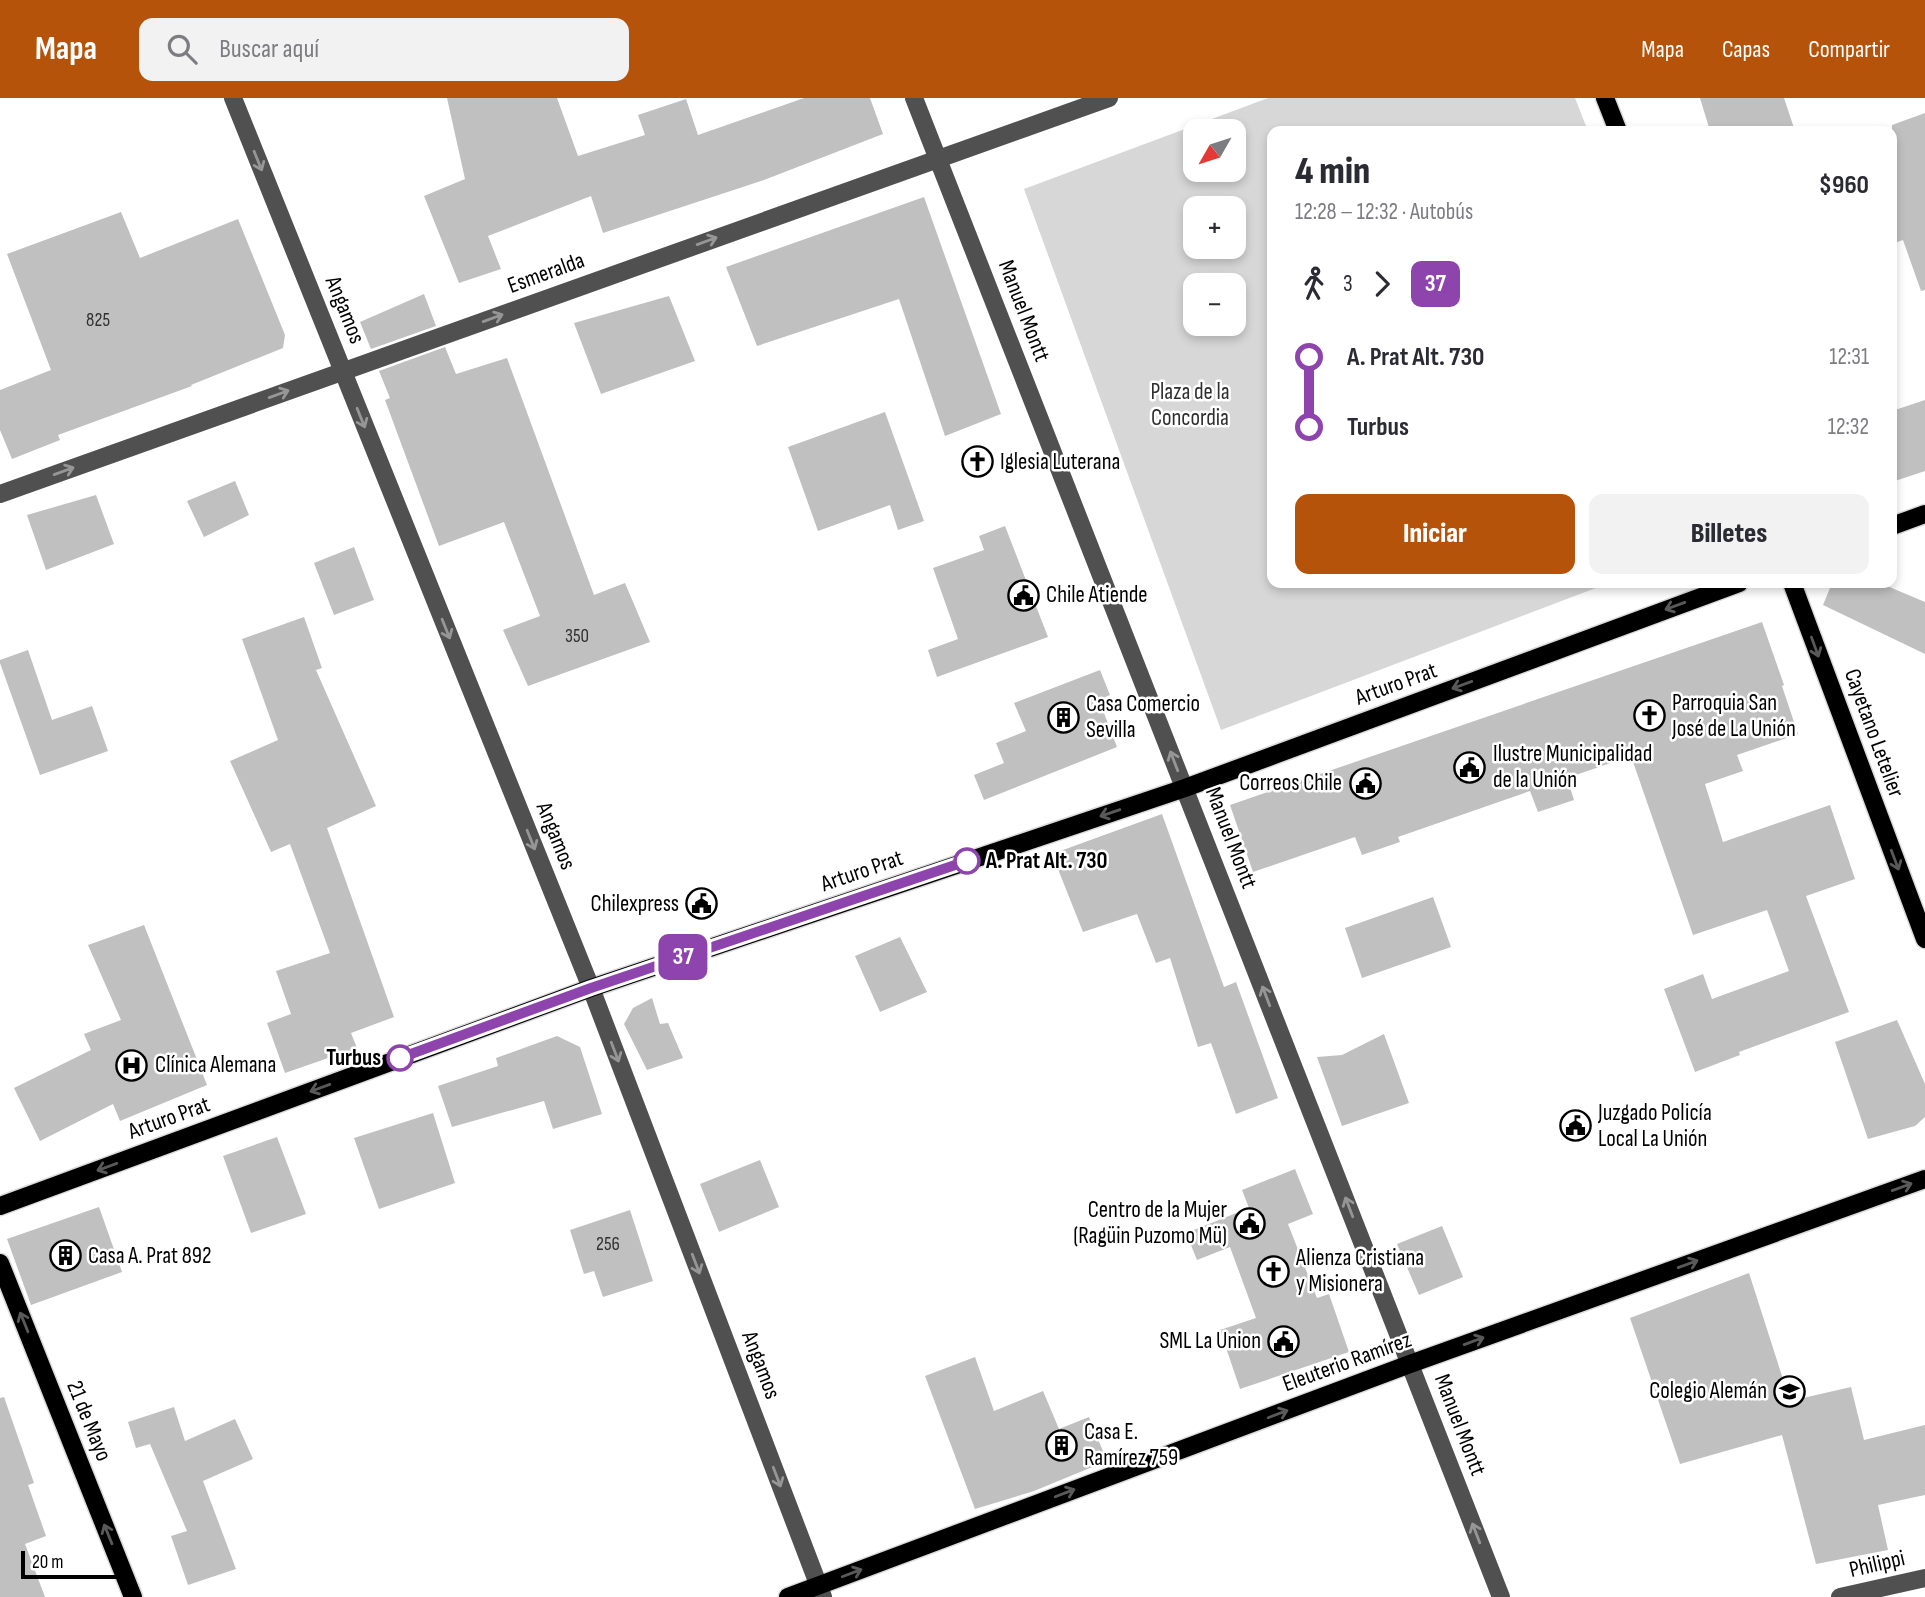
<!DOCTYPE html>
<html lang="es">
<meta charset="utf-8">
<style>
body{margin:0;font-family:"Sofia Sans Condensed",sans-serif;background:#f2f2f3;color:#2b2b33;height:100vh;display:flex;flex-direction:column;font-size:26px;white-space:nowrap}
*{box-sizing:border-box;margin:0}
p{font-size:23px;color:#7c7c81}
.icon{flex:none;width:38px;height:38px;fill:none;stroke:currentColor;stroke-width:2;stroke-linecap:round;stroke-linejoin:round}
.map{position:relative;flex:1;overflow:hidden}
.details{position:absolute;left:1267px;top:28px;width:630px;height:462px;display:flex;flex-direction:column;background:#fff;border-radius:14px;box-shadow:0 4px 10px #0003}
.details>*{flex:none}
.badge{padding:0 14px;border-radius:10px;font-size:24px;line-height:46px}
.needle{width:46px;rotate:231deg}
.controls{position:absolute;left:1183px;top:21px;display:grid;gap:14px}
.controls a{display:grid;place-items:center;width:63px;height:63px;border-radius:14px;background:#fff;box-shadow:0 4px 10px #0003;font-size:35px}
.scale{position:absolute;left:21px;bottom:18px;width:100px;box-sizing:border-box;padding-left:7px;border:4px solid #000;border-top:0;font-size:19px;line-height:24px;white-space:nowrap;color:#000;-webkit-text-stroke:5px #fff;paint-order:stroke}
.map>.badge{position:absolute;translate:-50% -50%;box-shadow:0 0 0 4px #fff}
.legs{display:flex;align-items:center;gap:10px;height:77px;padding:0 28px;font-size:23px}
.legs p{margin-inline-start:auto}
.headline{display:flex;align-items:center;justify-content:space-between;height:119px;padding:0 28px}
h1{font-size:38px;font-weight:800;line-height:52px}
.cta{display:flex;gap:14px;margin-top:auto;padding:14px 28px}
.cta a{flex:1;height:80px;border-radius:14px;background:#b45309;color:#fff;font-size:28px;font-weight:800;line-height:80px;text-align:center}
.cta a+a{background:#f2f2f3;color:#2b2b33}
ul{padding:0 28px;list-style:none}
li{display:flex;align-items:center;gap:24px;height:70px;font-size:26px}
li i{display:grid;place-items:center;width:10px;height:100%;margin:0 9px;background:currentColor}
li i::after{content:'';width:18px;height:18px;margin:-9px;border:5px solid;border-radius:50%;background:#fff}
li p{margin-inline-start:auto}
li:first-child i{background:linear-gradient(#0000 50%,currentColor 0)}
li:last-child i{background:linear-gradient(currentColor 50%,#0000 0)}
header{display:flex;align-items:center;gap:42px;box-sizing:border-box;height:98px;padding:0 35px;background:#b45309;color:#fff}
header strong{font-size:33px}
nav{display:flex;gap:38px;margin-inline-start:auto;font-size:24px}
.search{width:490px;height:63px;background:#f2f2f3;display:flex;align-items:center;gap:18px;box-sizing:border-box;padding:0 24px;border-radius:14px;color:#7c7c81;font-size:26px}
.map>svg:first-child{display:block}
.green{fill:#d7d7d7;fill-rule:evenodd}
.building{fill:#c0c0c0}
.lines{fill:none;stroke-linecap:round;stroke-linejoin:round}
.major-casing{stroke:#dbdbdb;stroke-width:21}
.minor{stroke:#505050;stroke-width:18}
.major{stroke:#000;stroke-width:18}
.oneway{stroke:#969696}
.oneway2{stroke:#595959}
.line-1-casing{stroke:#fff;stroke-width:16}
.line-1{stroke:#8e44ad;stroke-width:10}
.stop-1-dot{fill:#fff;stroke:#8e44ad;stroke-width:3.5}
.labels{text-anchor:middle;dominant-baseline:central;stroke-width:5;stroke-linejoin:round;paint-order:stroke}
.number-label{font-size:19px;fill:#303030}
.street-label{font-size:23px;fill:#000;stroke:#fff}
.park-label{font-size:23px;fill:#2e2e2e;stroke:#fff}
.poi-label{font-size:23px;fill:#000;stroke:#fff;text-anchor:start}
.stop-label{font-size:23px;font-weight:bold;fill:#000;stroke:#fff;text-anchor:start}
</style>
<header>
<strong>Mapa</strong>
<div class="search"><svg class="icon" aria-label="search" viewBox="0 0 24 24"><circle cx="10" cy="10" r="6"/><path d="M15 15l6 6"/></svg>Buscar aquí</div>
<nav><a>Mapa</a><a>Capas</a><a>Compartir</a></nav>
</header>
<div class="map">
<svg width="1925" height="1499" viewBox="0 0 1925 1499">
<rect width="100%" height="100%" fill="#fff"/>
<path class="green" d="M1268 0H1575L1588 33H1272V485H1609L1221 632 1024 91ZM1195 33H1234V72H1195ZM1195 110H1234V149H1195ZM1195 187H1234V226H1195Z"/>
<g class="building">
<path d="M447 0H557L578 58 645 37 638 17 686 1 698 37 804 0H870L883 36 764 82 603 135 591 98 488 138 501 171 459 185 424 98 465 81Z"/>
<path d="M1700 0H1784L1795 33H1710Z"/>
<path d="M1925 15V192L1921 193 1903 142 1892 146V27Z"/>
<path d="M924 99 1001 316 945 338 899 201 757 248 726 169Z"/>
<path d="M121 114 140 160 238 121 285 237 283 250 191 287 192 288 58 337 60 342 12 361 0 332V292L51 272 7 156Z"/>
<path d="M424 196 436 228 371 251 360 224Z"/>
<path d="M669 198 695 263 601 296 574 225Z"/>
<path d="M445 249 456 276 507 260 594 497 625 485 650 544 528 588 503 532 540 518 504 424 439 448 385 302 390 300 379 273Z"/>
<path d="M1925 302V373L1892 384V313Z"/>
<path d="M885 314 924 423 898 432 890 407 818 433 788 349Z"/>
<path d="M235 383 249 417 204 439 187 403Z"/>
<path d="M96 397 114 446 46 472 27 417Z"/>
<path d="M1005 428 1048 539 937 579 928 552 958 541 933 470 984 452 979 438Z"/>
<path d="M354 449 374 502 334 517 314 465Z"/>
<path d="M1832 485H1880L1925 504V556L1823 507Z"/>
<path d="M304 519 322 570 316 572 376 708 327 730 394 919 351 935 357 950 285 975 267 925 291 916 276 873 330 855 290 746 271 754 230 663 278 642 242 541Z"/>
<path d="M1762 524 1784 587 1782 588 1798 636 1737 657 1743 673 1705 686 1723 744 1830 707 1855 781 1806 798 1849 914 1739 954 1740 957 1695 974 1664 891 1703 876 1712 901 1789 873 1767 812 1693 837 1631 658 1567 680 1574 702 1538 714 1530 693 1398 739 1400 744 1362 757 1355 739 1253 774 1230 707Z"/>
<path d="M28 552 52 622 92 608 108 653 40 677 0 565V562Z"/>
<path d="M1100 572 1110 597 1099 602 1117 649 984 702 974 677 1004 665 996 645 1026 633 1014 605Z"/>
<path d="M1162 716 1224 889 1236 884 1278 1000 1236 1016 1211 945 1198 949 1170 860 1156 865 1137 816 1083 834 1052 756Z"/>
<path d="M1433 799 1451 849 1362 880 1345 830Z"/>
<path d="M144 827 207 987 120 1023 113 1006 40 1043 14 990 91 952 84 936 121 922 88 847Z"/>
<path d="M900 839 927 894 880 914 855 858Z"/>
<path d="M652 900 660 926 668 925 683 960 647 972 624 926 633 910Z"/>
<path d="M1897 922 1925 986V1019L1915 1028 1868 1041 1835 944Z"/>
<path d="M1384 936 1409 1005 1342 1028 1317 959 1342 957Z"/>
<path d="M557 938 580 949 602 1016 553 1031 544 1003 452 1029 438 988 498 968 496 960Z"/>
<path d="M433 1015 455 1085 379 1111 354 1040Z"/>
<path d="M277 1039 306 1116 251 1135 223 1058Z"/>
<path d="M760 1062 779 1109 719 1134 700 1086Z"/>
<path d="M1295 1071 1313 1116 1288 1126 1317 1200 1329 1196 1349 1254 1240 1291 1220 1232 1256 1220 1230 1149 1197 1162 1186 1135 1249 1110 1242 1092Z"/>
<path d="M99 1109 122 1174 31 1207 7 1141Z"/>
<path d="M630 1112 653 1183 603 1199 594 1173 584 1176 570 1132Z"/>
<path d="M1442 1128 1463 1179 1419 1197 1397 1146Z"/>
<path d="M1749 1175 1790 1303 1851 1289 1864 1342 1925 1327V1397L1878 1407 1888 1452 1816 1466 1782 1337 1680 1366 1630 1220Z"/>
<path d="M975 1259 994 1313 1043 1293 1059 1331 1089 1319 1107 1363 1034 1393 975 1411 925 1278Z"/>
<path d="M4 1299 34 1385 28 1387 46 1438 25 1446 45 1499H0V1300Z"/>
<path d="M174 1309 185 1343 235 1321 253 1361 203 1383 236 1471 188 1487 171 1438 187 1433 150 1346 136 1350 128 1324Z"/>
</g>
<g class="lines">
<defs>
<g id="major">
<path d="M1605 0 1618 33"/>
<path d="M1892 428 1925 416"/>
<path d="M1792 485 1925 841"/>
<path d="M0 1108 591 890 1185 690 1739 485"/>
<path d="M0 1165 133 1499"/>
<path d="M788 1499 1410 1266 1925 1081"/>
</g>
</defs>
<use href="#major" class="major-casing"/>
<g class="minor">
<path d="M233 0 591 890 823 1499"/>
<path d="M914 0 1501 1499"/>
<path d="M0 396 1109 0"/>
<path d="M1840 1499 1925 1480"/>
</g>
<use href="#major" class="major"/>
</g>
<defs><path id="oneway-shaft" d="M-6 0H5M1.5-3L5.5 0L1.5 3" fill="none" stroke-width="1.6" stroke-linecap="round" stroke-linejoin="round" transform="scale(1.75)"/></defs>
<g class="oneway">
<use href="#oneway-shaft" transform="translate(258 63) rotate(68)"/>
<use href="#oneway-shaft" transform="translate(707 143) rotate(-20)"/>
<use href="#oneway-shaft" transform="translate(493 220) rotate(-20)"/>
<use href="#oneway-shaft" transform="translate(279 296) rotate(-20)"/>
<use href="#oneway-shaft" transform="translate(361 320) rotate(68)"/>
<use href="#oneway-shaft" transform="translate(64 373) rotate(-20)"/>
<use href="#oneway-shaft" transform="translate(446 531) rotate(68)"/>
<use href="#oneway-shaft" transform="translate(1174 663) rotate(-111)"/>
<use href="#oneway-shaft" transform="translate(531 742) rotate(68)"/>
<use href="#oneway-shaft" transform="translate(1266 898) rotate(-111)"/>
<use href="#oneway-shaft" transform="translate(615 954) rotate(69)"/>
<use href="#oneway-shaft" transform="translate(1349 1109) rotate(-111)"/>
<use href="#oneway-shaft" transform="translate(696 1166) rotate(69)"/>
<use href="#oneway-shaft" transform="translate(777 1379) rotate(69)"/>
<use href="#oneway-shaft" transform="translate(1476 1435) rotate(-111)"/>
</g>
<g class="oneway2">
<use href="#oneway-shaft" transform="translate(1675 508) rotate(160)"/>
<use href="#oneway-shaft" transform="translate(1815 549) rotate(70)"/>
<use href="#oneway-shaft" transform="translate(1462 587) rotate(160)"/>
<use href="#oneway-shaft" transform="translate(1110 715) rotate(161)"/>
<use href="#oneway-shaft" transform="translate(1895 762) rotate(69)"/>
<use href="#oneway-shaft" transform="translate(320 990) rotate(160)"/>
<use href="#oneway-shaft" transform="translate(107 1069) rotate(160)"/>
<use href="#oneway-shaft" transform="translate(1902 1089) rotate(-20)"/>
<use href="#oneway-shaft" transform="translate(1688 1166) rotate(-20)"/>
<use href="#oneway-shaft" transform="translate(24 1224) rotate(-112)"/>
<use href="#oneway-shaft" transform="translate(1474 1243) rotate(-20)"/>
<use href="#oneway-shaft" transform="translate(1278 1316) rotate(-21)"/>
<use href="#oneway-shaft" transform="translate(1065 1395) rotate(-21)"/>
<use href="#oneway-shaft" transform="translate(108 1436) rotate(-112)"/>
<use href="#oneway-shaft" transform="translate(852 1475) rotate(-21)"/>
</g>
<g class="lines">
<defs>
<path id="line-1" d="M400 960 591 890 967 763"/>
</defs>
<use href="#line-1" class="line-1-casing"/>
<use href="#line-1" class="line-1"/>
</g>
<defs>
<symbol id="church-ring" viewBox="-11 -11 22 22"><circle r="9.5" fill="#fff" stroke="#000" stroke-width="1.5"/><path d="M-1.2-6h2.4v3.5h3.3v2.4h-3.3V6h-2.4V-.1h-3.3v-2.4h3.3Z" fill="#000"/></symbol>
<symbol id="civic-ring" viewBox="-11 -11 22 22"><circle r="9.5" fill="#fff" stroke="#000" stroke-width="1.5"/><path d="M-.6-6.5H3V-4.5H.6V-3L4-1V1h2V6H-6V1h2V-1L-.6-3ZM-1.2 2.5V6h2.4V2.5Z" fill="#000"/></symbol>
<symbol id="building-ring" viewBox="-11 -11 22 22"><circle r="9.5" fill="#fff" stroke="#000" stroke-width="1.5"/><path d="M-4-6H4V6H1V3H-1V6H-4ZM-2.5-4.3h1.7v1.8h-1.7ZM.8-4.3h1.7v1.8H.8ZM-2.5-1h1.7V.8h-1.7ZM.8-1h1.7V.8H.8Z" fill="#000"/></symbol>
<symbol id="hospital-ring" viewBox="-11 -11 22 22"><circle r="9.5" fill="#fff" stroke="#000" stroke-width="1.5"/><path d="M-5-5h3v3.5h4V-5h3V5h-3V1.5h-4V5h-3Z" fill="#000"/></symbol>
<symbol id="school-ring" viewBox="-11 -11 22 22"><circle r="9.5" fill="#fff" stroke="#000" stroke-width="1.5"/><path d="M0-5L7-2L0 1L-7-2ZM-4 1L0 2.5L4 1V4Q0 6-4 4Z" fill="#000"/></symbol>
</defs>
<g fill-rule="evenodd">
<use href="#church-ring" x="960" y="346" width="35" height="35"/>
<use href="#civic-ring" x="1006" y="480" width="35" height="35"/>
<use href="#church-ring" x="1632" y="600" width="35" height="35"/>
<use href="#building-ring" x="1046" y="602" width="35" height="35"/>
<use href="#civic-ring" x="1452" y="652" width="35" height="35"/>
<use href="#civic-ring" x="1348" y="668" width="35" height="35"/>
<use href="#civic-ring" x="684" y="788" width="35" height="35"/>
<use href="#hospital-ring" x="114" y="950" width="35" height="35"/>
<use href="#civic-ring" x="1558" y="1010" width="35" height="35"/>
<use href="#civic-ring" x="1232" y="1108" width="35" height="35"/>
<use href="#building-ring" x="48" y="1140" width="35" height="35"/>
<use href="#church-ring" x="1256" y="1156" width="35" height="35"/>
<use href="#civic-ring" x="1266" y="1226" width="35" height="35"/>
<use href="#school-ring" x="1772" y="1276" width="35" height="35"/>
<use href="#building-ring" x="1044" y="1330" width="35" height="35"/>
</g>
<g class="stop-1-dot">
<circle cx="967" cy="763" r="12"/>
<circle cx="400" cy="960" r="12"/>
</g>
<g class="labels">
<g class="number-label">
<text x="98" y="222">825</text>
<text x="577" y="538">350</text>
<text x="608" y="1146">256</text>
</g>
<g class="street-label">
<text transform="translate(546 175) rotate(-20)">Esmeralda</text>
<text transform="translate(345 212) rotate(68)">Angamos</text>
<text transform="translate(1024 213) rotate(69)">Manuel Montt</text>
<text transform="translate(1396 586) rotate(-20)">Arturo Prat</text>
<text transform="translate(1874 635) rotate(70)">Cayetano Letelier</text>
<text transform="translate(556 738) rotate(68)">Angamos</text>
<text transform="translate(1231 740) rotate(69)">Manuel Montt</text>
<text transform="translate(862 773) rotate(-19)">Arturo Prat</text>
<text transform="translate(169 1020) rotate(-20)">Arturo Prat</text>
<text transform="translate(1347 1264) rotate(-20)">Eleuterio Ramírez</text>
<text transform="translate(761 1267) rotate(69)">Angamos</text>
<text transform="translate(89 1323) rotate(68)">21 de Mayo</text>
<text transform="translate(1460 1327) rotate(69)">Manuel Montt</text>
<text transform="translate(1877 1466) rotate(-13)">Philippi</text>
</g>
<g class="park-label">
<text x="1190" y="294">Plaza de la<tspan x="1190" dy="26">Concordia</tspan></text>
</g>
<g class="poi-label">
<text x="1000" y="364">Iglesia Luterana</text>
<text x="1046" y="497">Chile Atiende</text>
<text x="1672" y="605">Parroquia San<tspan x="1672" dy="26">José de La Unión</tspan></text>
<text x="1086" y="606">Casa Comercio<tspan x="1086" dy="26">Sevilla</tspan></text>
<text x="1493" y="656">Ilustre Municipalidad<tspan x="1493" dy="26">de la Unión</tspan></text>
<text x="1342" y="685" text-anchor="end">Correos Chile</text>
<text x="679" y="806" text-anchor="end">Chilexpress</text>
<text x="155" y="967">Clínica Alemana</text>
<text x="1598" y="1015">Juzgado Policía<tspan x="1598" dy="26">Local La Unión</tspan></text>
<text x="1227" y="1112" text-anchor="end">Centro de la Mujer<tspan x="1227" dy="26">(Ragüin Puzomo Mü)</tspan></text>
<text x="88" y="1158">Casa A. Prat 892</text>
<text x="1296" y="1160">Alienza Cristiana<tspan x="1296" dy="26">y Misionera</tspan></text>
<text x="1261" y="1243" text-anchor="end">SML La Union</text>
<text x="1767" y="1293" text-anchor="end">Colegio Alemán</text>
<text x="1084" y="1334">Casa E.<tspan x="1084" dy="26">Ramírez 759</tspan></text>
</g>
<g class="stop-label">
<text x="986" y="763">A. Prat Alt. 730</text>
<text x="381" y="960" text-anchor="end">Turbus</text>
</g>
</g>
</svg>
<div class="controls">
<a><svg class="needle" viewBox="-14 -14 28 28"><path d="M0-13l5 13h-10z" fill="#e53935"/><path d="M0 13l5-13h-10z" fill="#7c7c81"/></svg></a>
<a>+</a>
<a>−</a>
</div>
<div class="scale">20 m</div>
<b class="badge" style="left:683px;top:859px;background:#8e44ad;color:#fff">37</b>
<section class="details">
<div class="headline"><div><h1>4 min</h1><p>12:28 – 12:32 · Autobús</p></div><b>$960</b></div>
<div class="legs"><svg class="icon" aria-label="walk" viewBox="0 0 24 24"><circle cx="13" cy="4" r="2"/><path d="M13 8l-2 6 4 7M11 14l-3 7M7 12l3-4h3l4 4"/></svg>3<svg class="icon" aria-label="forward" viewBox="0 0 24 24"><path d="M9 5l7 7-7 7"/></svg><b class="badge" style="background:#8e44ad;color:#fff">37</b></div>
<ul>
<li><i style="color:#8e44ad"></i><b>A. Prat Alt. 730</b><p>12:31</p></li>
<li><i style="color:#8e44ad"></i><b>Turbus</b><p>12:32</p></li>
</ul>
<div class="cta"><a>Iniciar</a><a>Billetes</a></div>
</section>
</div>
